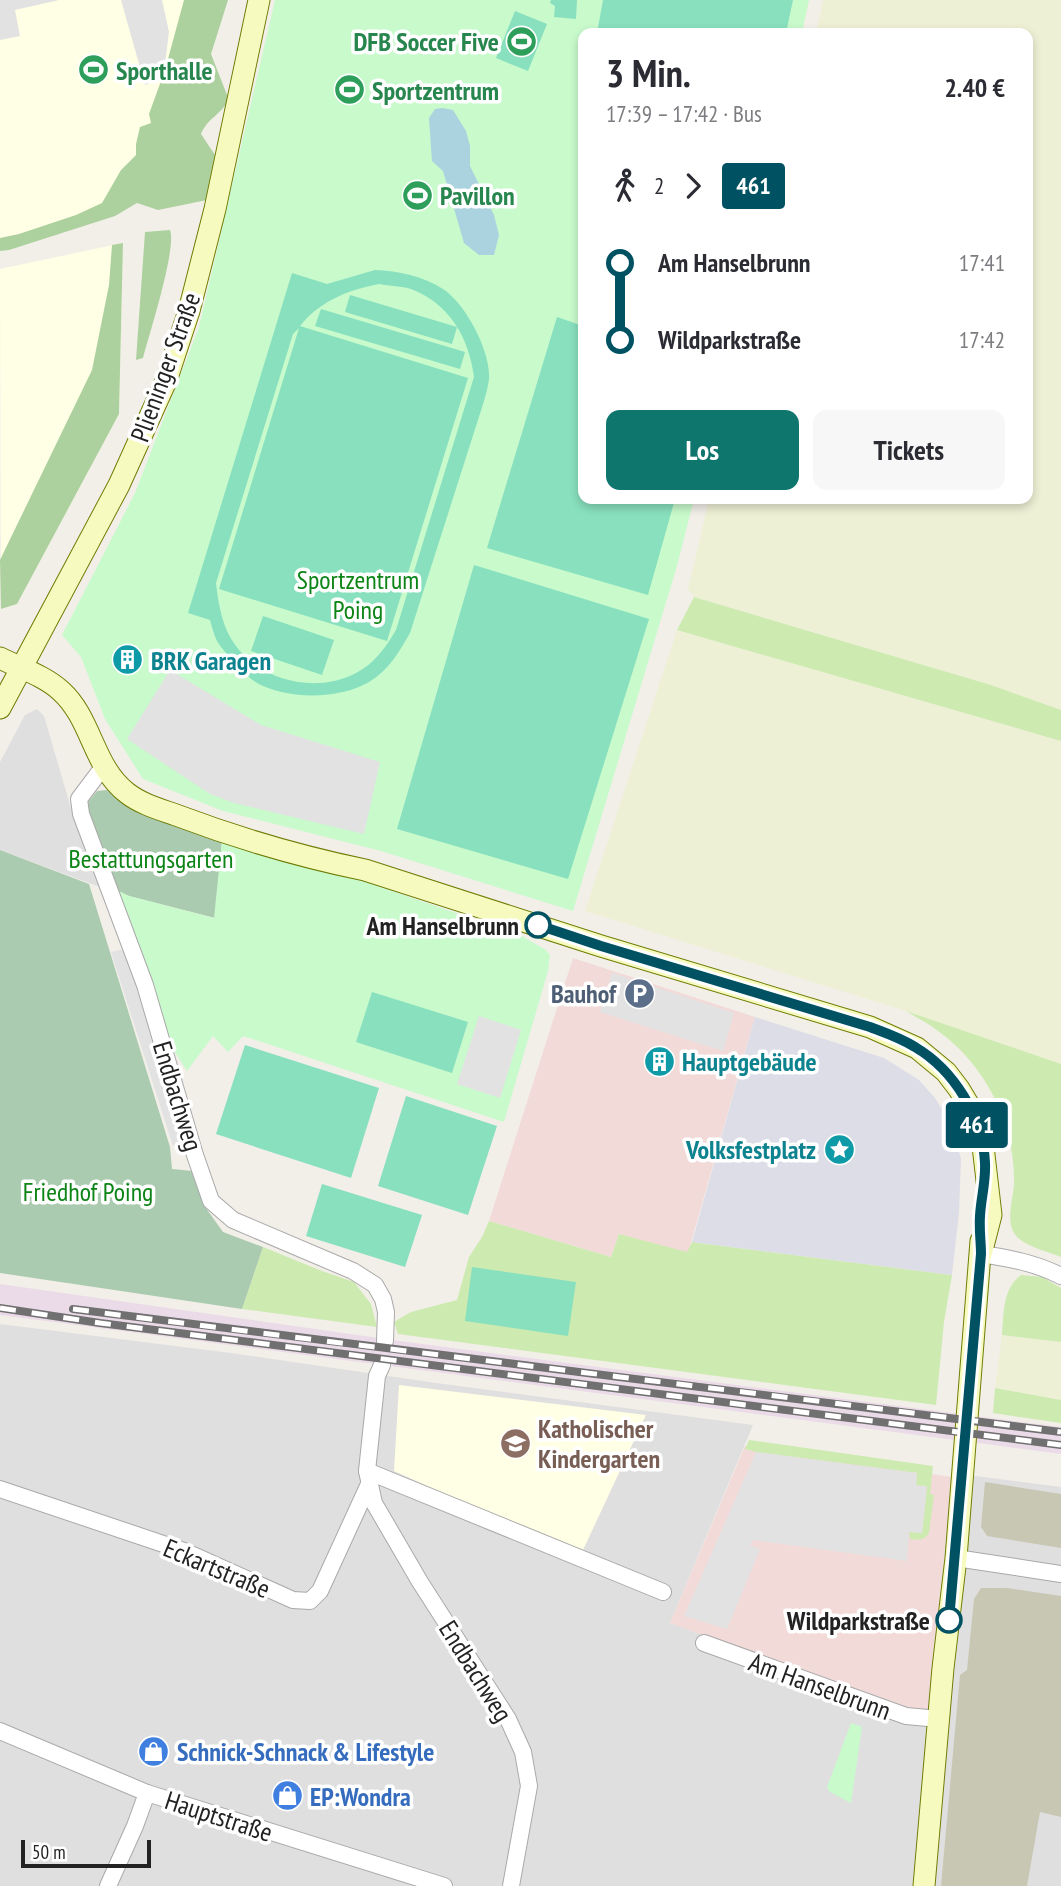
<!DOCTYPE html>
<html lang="de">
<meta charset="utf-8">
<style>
body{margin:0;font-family:"PT Sans Narrow",sans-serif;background:#f7f7f7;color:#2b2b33;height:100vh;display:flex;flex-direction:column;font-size:26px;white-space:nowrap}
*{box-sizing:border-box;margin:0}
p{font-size:23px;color:#7c7c81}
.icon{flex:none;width:38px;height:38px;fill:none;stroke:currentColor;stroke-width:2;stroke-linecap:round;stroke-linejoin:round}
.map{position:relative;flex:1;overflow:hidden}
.side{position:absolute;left:578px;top:28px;width:455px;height:476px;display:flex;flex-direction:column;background:#fff;border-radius:14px;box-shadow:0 4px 10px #0003}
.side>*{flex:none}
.badge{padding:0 14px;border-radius:5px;font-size:24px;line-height:46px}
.scale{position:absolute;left:21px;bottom:18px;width:130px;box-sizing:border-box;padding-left:7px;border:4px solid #222;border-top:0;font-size:19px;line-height:24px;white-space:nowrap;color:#222;-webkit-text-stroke:5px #fff;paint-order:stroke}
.map>.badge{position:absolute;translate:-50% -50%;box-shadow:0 0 0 4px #fff}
.legs{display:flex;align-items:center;gap:10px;height:77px;padding:0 28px;font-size:23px}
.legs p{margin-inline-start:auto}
.headline{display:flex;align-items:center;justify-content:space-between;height:119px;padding:0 28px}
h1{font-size:38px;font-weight:800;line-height:52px}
.primary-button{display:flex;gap:14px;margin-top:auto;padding:14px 28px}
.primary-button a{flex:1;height:80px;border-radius:14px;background:#0f766e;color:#fff;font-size:28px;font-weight:800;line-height:80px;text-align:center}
.primary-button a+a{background:#f7f7f7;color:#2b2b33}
ul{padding:0 28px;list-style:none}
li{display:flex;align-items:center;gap:24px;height:77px;font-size:26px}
li i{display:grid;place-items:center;width:10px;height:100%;margin:0 9px;background:currentColor}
li i::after{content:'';width:18px;height:18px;margin:-9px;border:5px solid;border-radius:50%;background:#fff}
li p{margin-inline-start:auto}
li:first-child i{background:linear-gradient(#0000 50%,currentColor 0)}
li:last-child i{background:linear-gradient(currentColor 50%,#0000 0)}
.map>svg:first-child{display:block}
.residential{fill:#e0dfdf}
.commercial{fill:#f2dad9}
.industrial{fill:#ebdbe8}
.education{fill:#ffffe5}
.construction{fill:#c7c7b4}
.farmland{fill:#eef0d5}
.grass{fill:#cdebb0}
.forest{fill:#add19e}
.cemetery{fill:#aacbaf}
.park{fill:#c8facc}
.pitch{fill:#88e0be;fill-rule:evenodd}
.parking{fill:#e2e2e2}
.plaza{fill:#dddde8}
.water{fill:#aad3df}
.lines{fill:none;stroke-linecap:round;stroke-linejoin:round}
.street-casing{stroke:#a9a9a9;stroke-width:18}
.secondary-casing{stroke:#707d05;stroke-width:23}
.street{stroke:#fff;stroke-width:16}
.secondary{stroke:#f7fabf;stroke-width:21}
.rail-casing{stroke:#707070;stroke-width:8}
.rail{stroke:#fff;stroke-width:5;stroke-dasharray:16;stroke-linecap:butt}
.line-1-casing{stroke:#fff;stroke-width:16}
.line-1{stroke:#005262;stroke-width:10}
.stop-1-dot{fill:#fff;stroke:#005262;stroke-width:3.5}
.labels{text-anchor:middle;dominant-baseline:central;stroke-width:7;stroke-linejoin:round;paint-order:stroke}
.leisure-label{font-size:26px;font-weight:bold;fill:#27864d;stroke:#fff;text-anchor:start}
.street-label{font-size:26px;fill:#222;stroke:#fff}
.park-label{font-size:26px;fill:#0c8416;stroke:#fff}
.culture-label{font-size:26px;font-weight:bold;fill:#0d838f;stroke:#fff;text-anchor:start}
.stop-label{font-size:26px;font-weight:bold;fill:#222;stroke:#fff;text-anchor:end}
.service-label{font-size:26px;font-weight:bold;fill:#4e5e75;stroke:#fff;text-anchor:end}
.education-label{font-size:26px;font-weight:bold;fill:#785e54;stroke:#fff;text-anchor:start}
.shop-label{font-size:26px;font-weight:bold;fill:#366cbe;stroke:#fff;text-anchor:start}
</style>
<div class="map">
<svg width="1061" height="1886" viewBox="0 0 1061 1886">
<rect width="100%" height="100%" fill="#f2efe9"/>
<g class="residential">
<path d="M37 709 44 716 70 805 100 887 0 850V762L25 715Z"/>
<path d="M0 1324 231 1353 436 1383 753 1425 670 1623 928 1713 952 1477 976 1476 1061 1487V1886H0Z"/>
</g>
<g class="commercial">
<path d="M573 958 755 1017 688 1253 619 1234 611 1257 489 1221Z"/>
<path d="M745 1446 952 1477 928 1714 899 1707 670 1623Z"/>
</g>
<path class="industrial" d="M0 1284 407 1342 1061 1427V1454L0 1315Z"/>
<g class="education">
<path d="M0 0H219L122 199 0 245Z"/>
<path d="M123 243 119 414 17 604 1 609 0 269Z"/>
<path d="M399 1385 646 1415 583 1550 573 1551 394 1471Z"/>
</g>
<g class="construction">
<path d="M985 1482 1061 1494V1548L987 1536 981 1527Z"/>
<path d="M981 1588H1007L1061 1596V1817L1040 1812 1027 1886H941L960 1675 967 1670 974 1599Z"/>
</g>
<g class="farmland">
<path d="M823 0H1061V710L991 685 694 597 688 589 709 499H1027V33H816Z"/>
<path d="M677 630 1061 741V1064L906 1011 585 911Z"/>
<path d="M1002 1335 1061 1342V1400L995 1388Z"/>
</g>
<g class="grass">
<path d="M694 597 991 685 1061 710V741L677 630Z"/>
<path d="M906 1011 1061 1064V1257C1047 1251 1022 1246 1014 1233 1006 1221 1013 1198 1014 1185 1016 1126 986 1065 938 1031 928 1023 917 1018 906 1011Z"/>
<path d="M489 1221 611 1257 619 1234 687 1252 692 1242 952 1275 944 1322 936 1405 398 1334 394 1322 411 1312 457 1300 469 1257 482 1237Z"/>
<path d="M263 1247 322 1271 354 1282 371 1304 377 1327 242 1309Z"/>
<path d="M1021 1275 1042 1277 1061 1288V1342L1002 1335C1004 1314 1002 1289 1021 1275Z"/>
<path d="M995 1388 1061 1400V1423L993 1413Z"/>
<path d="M749 1440 933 1466 930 1494 934 1495 929 1533C924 1541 918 1540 910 1539L909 1531 922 1533 927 1487 916 1485 917 1473 756 1452 745 1449Z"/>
</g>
<g class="forest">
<path d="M184 0H228L211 54 229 100C219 116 207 119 201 134L215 155 207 200 158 210 137 203 115 216 9 250 0 251V238L19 234 76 215 102 203 121 170 136 155V144L140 127 151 123 149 114 165 70Z"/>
<path d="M170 230C177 248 149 335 143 358L136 360 145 232Z"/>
<path d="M123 243 119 414 17 604 1 609 0 560 92 370 109 285 112 245Z"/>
</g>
<g class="cemetery">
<path d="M107 790 122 802 222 840 215 918 129 896 114 889 88 817V802L97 791Z"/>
<path d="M0 850 89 884 170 1147 172 1169 193 1171 203 1204 223 1232 263 1247 242 1309 0 1273Z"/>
</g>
<g class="park">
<path d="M275 0H809L802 33H583V499H694L677 566 573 911 381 851 223 811 143 779 105 719 81 657 62 635 135 493 199 327Z"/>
<path d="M222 840 348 876 520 935 546 950 550 955 548 971 504 1122 243 1036 228 1052 213 1036 187 1071 171 1046 114 889 129 896 214 918Z"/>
<path d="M851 1723 862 1727 851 1803 830 1792 827 1787Z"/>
</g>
<g class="pitch">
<path d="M551 0H577L576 19 554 17 555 6 550 3Z"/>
<path d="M603 0H793L786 33H597Z"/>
<path d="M515 11 547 24 528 71 496 58Z"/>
<path d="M375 270C398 271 423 276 443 289 466 304 491 352 489 379 488 387 486 394 484 401L410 633C399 652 389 670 369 682 339 700 283 700 254 681 244 674 223 651 217 641 214 635 212 627 210 620L188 613 292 273 327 284ZM379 284C390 286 402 286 411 289 450 304 469 338 474 377L396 630C386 647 374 664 356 673 313 696 252 679 229 635 221 619 218 601 216 583L293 334 299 328 219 589 387 641 468 378 300 326C320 301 348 290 379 284Z"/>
<path d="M350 295 457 327 452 344 345 312Z"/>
<path d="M321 309 465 352 460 369 315 326Z"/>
<path d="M557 317 583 326V499H675L648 595 487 548Z"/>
<path d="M474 565 649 619 568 879 397 829Z"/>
<path d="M263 616 334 640 322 675 251 651Z"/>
<path d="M372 992 468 1022 452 1073 356 1042Z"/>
<path d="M245 1045 379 1088 351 1178 216 1134Z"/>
<path d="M406 1096 497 1126 468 1215 378 1186Z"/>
<path d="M322 1184 422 1215 405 1267 306 1236Z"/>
<path d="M472 1267 576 1282 568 1336 465 1321Z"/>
</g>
<g class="parking">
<path d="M0 0H59L15 10 20 36 0 40Z"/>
<path d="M121 0H162L169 32 165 64 159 78 145 85Z"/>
<path d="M170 670 261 725 380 762 364 834 234 803 210 794 127 739Z"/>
<path d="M124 949 187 1142 173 1146 111 952Z"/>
<path d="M612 973 734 1013 723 1051 600 1012Z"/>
<path d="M479 1016 521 1030 500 1098 457 1084Z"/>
<path d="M756 1452 917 1473 916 1485 927 1486 922 1533 909 1532 907 1561 753 1540 750 1545 760 1549 727 1629 684 1616Z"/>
</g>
<path class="plaza" d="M755 1017 884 1058 919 1080 935 1098 952 1125 961 1159 959 1213 952 1275 692 1242Z"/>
<path class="water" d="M442 108 453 110 466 131 470 146V166L494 215 499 235 494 255H479L464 243 443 171 432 161 429 118 435 109Z"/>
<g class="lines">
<defs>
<g id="street">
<path d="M103 767 79 799 81 814 145 985 195 1155 211 1201 233 1220 353 1271 375 1285 383 1299 386 1312 385 1341"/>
<path d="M981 1254C1009 1258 1035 1263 1061 1276"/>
<path d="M382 1365 377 1376 367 1471 374 1503 420 1582 508 1719 523 1752 529 1786 511 1886"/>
<path d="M367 1471 663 1592"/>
<path d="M0 1489 184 1551 293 1600 310 1601 320 1591 369 1484"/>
<path d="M956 1558 1061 1574"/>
<path d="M704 1643 906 1716 939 1719"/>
<path d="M0 1731 147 1793 444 1886"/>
<path d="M108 1886 135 1826 147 1793"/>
</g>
<g id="secondary">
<path d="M0 658C20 668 45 676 61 691 92 719 93 767 127 793 141 804 159 809 176 815 237 838 302 857 365 870L601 946 870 1027 917 1048 946 1072 959 1089 971 1109 979 1130 983 1146 991 1215 981 1254"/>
<path d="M0 708 119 485 166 381 189 311 215 209 259 0"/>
<path d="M924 1886 943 1668 956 1558 981 1241"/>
</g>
</defs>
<use href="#street" class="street-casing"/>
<use href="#secondary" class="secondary-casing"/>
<use href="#street" class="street"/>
<use href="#secondary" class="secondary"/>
<defs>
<g id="rail">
<path d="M0 1308 100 1323 1061 1445"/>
<path d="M73 1309C402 1352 732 1389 1061 1432"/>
</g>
</defs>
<use href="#rail" class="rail-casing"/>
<use href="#rail" class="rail"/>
</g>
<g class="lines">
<defs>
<path id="line-1" d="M538 925 601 946 870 1027C886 1033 901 1038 915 1047 954 1070 983 1117 985 1163 986 1181 981 1198 980 1216 979 1229 981 1242 981 1254L949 1620"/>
</defs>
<use href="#line-1" class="line-1-casing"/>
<use href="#line-1" class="line-1"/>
</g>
<defs>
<symbol id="stadium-disc" viewBox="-11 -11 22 22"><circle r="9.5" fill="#2e9e5b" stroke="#fff"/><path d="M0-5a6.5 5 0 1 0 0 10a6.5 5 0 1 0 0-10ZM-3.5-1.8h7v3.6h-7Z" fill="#fff"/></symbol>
<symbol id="building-disc" viewBox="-11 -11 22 22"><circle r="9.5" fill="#0f9aa8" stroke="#fff"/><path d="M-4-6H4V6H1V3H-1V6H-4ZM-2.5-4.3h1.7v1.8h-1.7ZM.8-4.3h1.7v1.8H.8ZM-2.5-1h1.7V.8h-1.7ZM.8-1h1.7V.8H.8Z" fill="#fff"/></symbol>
<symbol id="parking-disc" viewBox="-11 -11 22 22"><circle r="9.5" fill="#5c6f8a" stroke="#fff"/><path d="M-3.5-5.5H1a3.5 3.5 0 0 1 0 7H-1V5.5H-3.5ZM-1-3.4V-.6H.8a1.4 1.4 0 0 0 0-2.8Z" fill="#fff"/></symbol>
<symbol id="sight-disc" viewBox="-11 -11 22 22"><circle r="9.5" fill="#0f9aa8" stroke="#fff"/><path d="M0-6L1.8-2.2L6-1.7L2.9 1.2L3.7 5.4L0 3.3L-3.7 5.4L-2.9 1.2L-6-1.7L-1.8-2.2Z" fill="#fff"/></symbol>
<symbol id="school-disc" viewBox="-11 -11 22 22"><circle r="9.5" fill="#8d6e63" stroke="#fff"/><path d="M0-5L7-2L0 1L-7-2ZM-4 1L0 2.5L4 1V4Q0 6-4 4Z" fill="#fff"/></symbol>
<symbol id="shop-disc" viewBox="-11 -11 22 22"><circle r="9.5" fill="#3f7fe0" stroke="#fff"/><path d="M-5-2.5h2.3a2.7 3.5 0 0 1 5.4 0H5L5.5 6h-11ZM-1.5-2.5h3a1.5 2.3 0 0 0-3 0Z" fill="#fff"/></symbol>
</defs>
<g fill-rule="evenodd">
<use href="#stadium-disc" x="504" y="24" width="35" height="35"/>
<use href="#stadium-disc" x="76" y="52" width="35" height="35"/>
<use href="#stadium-disc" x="332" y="72" width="35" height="35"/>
<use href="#stadium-disc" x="400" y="178" width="35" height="35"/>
<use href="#building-disc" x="110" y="642" width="35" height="35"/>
<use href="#parking-disc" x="622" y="976" width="35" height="35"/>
<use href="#building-disc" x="642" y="1044" width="35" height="35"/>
<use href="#sight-disc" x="822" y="1132" width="35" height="35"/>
<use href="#school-disc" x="498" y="1426" width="35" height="35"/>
<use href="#shop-disc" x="136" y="1734" width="35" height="35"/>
<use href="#shop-disc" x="270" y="1778" width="35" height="35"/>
</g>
<g class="stop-1-dot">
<circle cx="538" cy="925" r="12"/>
<circle cx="949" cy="1620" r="12"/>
</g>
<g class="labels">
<g class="leisure-label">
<text x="499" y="41" text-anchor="end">DFB Soccer Five</text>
<text x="116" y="70">Sporthalle</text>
<text x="372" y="90">Sportzentrum</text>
<text x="440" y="195">Pavillon</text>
</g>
<g class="street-label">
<text transform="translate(165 367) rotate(-70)">Plieninger Straße</text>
<text transform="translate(178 1096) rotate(73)">Endbachweg</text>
<text transform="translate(217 1568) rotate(23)">Eckartstraße</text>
<text transform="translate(476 1671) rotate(58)">Endbachweg</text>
<text transform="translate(820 1686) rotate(20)">Am Hanselbrunn</text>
<text transform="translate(219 1816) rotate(18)">Hauptstraße</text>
</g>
<g class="park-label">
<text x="358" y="579">Sportzentrum<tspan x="358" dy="30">Poing</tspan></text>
<text x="151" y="858">Bestattungsgarten</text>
<text x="88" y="1191">Friedhof Poing</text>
</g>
<g class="culture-label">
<text x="151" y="660">BRK Garagen</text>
<text x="682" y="1061">Hauptgebäude</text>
<text x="816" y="1149" text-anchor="end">Volksfestplatz</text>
</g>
<g class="stop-label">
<text x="519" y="925">Am Hanselbrunn</text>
<text x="930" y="1620">Wildparkstraße</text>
</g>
<g class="service-label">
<text x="616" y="993">Bauhof</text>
</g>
<g class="education-label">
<text x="538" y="1428">Katholischer<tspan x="538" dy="30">Kindergarten</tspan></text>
</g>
<g class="shop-label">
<text x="177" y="1751">Schnick-Schnack &amp; Lifestyle</text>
<text x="310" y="1796">EP:Wondra</text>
</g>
</g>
</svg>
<div class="scale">50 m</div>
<b class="badge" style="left:977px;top:1125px;background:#005262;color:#fff">461</b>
<section class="side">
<div class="headline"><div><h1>3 Min.</h1><p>17:39 – 17:42 · Bus</p></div><b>2.40 €</b></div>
<div class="legs"><svg class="icon" aria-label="walk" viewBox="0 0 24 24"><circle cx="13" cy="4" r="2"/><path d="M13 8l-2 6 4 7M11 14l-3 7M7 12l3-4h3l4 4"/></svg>2<svg class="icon" aria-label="forward" viewBox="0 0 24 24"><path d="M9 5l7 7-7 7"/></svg><b class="badge" style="background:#005262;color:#fff">461</b></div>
<ul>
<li><i style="color:#005262"></i><b>Am Hanselbrunn</b><p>17:41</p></li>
<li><i style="color:#005262"></i><b>Wildparkstraße</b><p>17:42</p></li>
</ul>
<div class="primary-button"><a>Los</a><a>Tickets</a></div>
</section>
</div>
